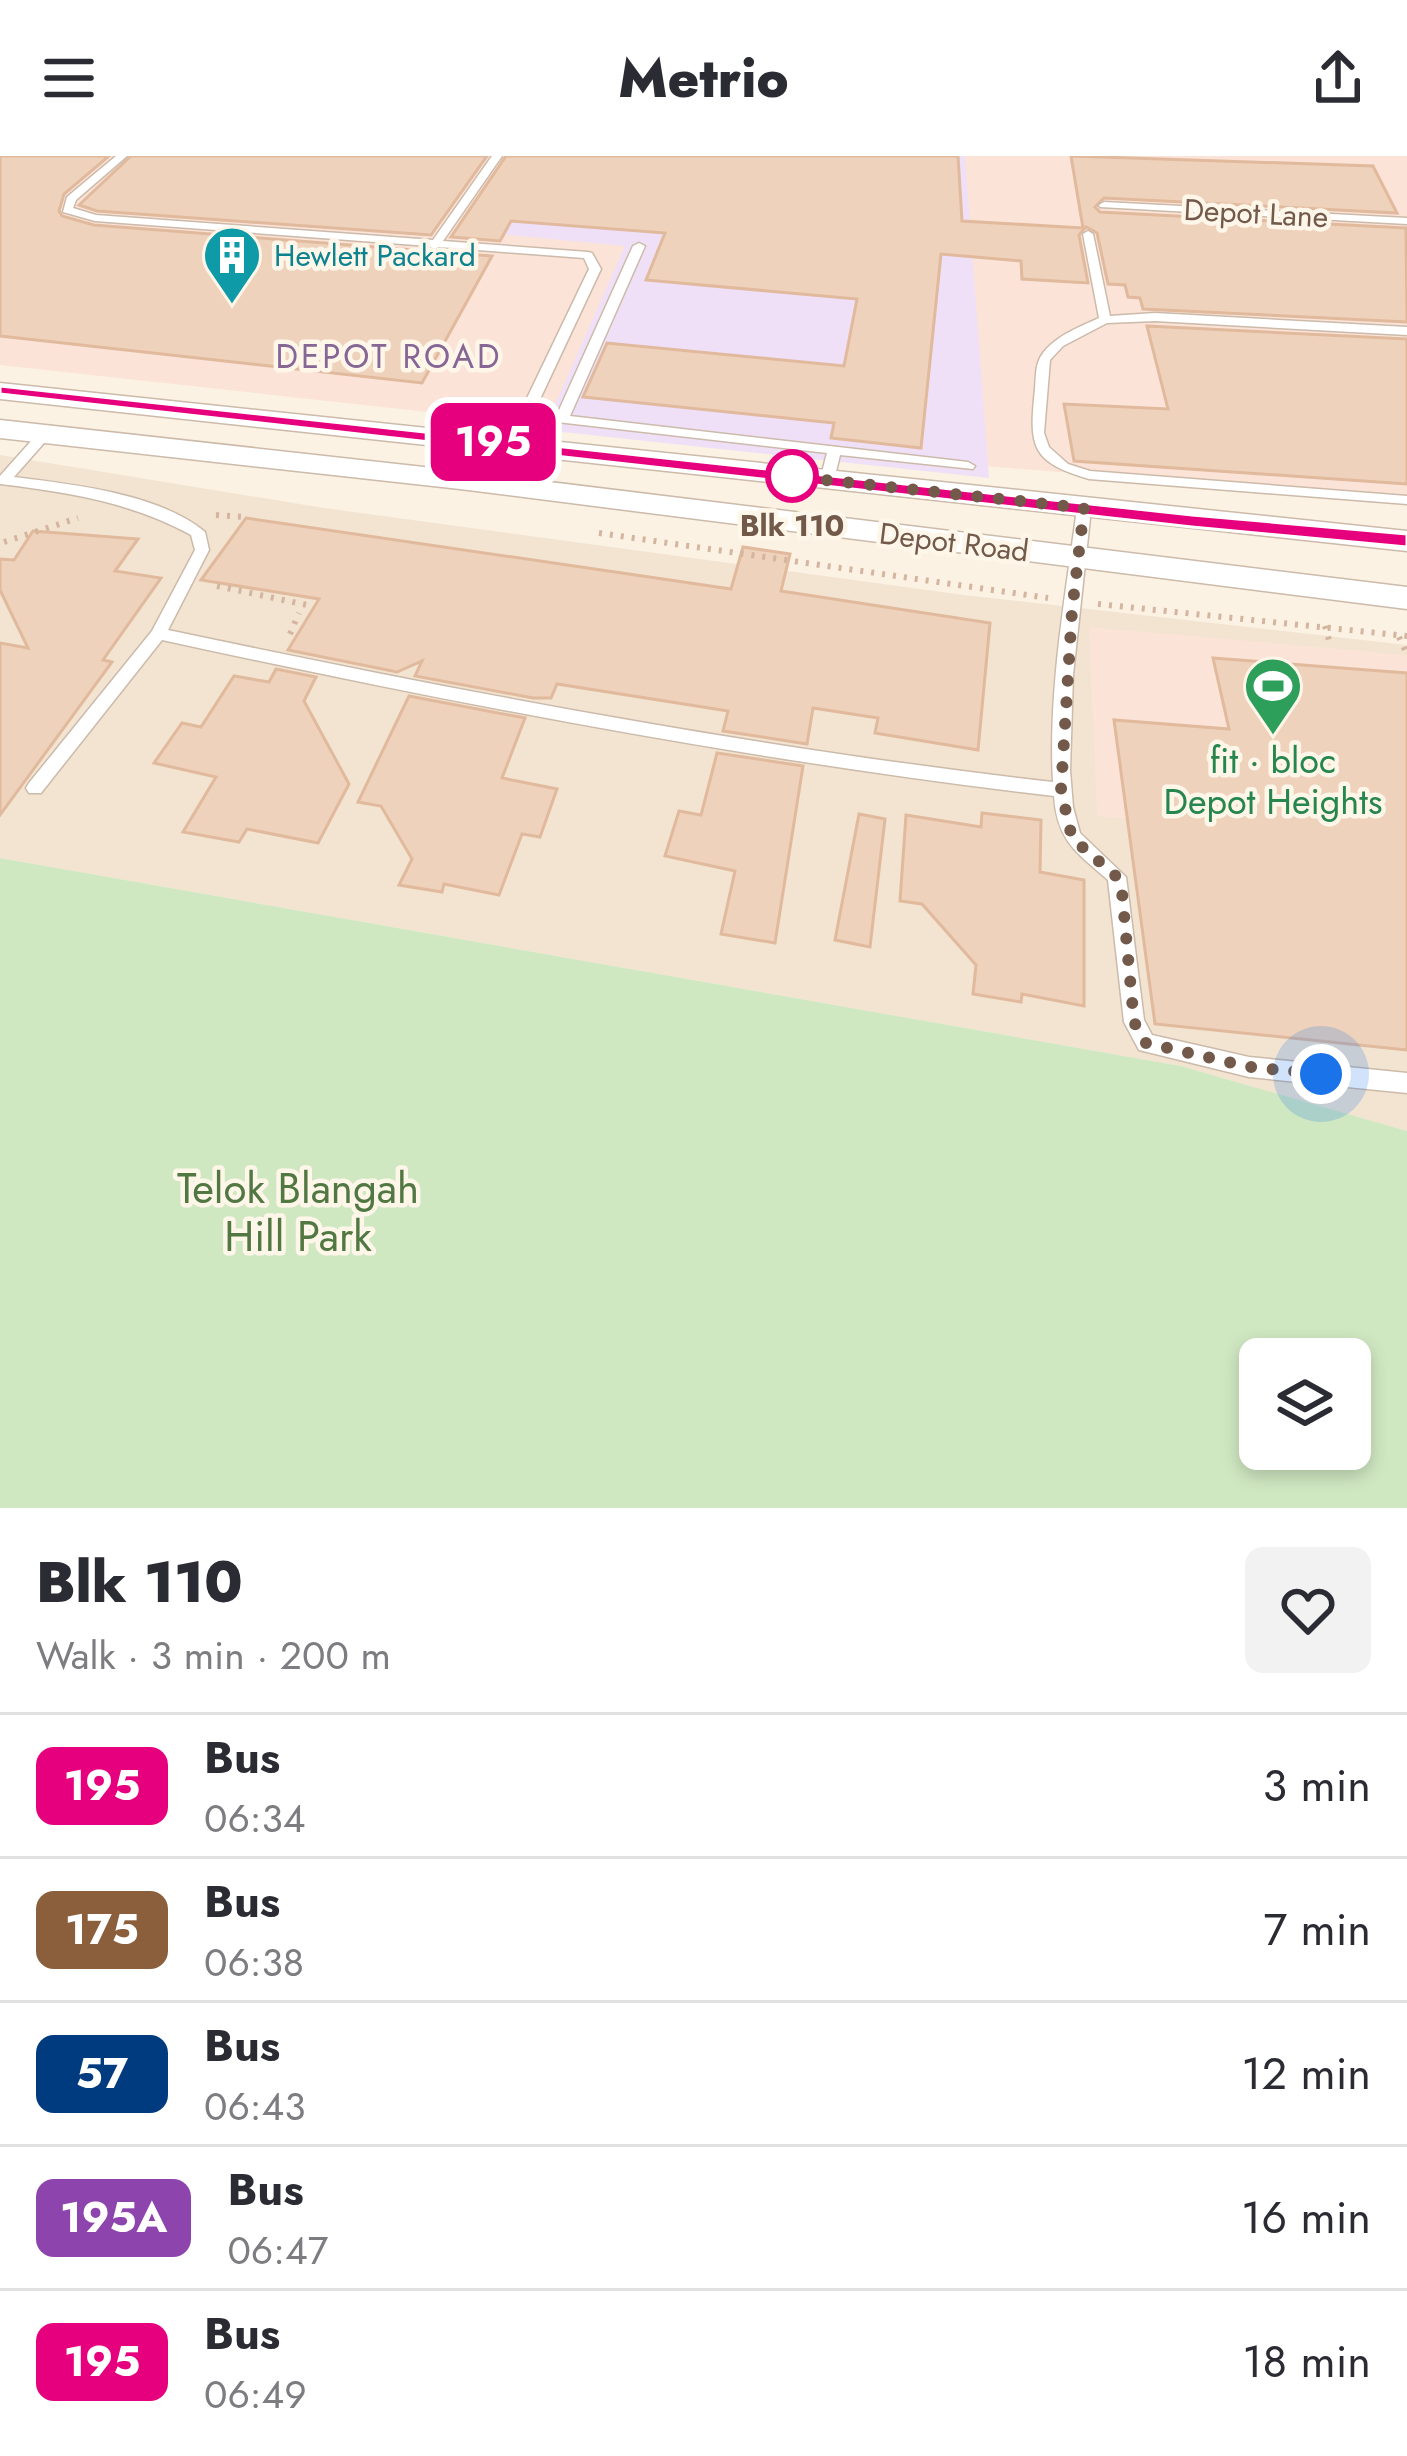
<!DOCTYPE html>
<meta charset="utf-8">
<style>
body{margin:0;font-family:Jost,sans-serif;background:#f2f2f3;color:#2b2b33;height:100vh;display:flex;flex-direction:column;font-size:45px;white-space:nowrap}
*{box-sizing:border-box;margin:0}
p{font-size:39px;color:#7c7c81}
.icon{flex:none;width:66px;height:66px;fill:none;stroke:currentColor;stroke-width:2;stroke-linecap:round;stroke-linejoin:round}
.map{position:relative;height:1352px;overflow:hidden}
.sheet{display:flex;flex-direction:column;background:#fff;flex:1}
.sheet>*{flex:none}
.badge{padding:0 24px;border-radius:18px;font-size:42px;line-height:78px}
.controls{position:absolute;left:1239px;top:1182px;display:grid;gap:24px}
.controls a{display:grid;place-items:center;width:132px;height:132px;border-radius:18px;background:#fff;box-shadow:0 6px 18px #0003;font-size:60px}
.you{position:absolute;width:60px;height:60px;margin:-30px;border:9px solid #fff;border-radius:50%;background:#1a73e8;box-shadow:0 0 0 18px #1a73e833}
.map>.badge{position:absolute;translate:-50% -50%;box-shadow:0 0 0 6px #fff}
.round{display:grid;place-items:center;flex:none;width:126px;height:126px;border-radius:18px;background:#f2f2f3}
.head{display:flex;align-items:center;justify-content:space-between;height:204px;padding:0 36px}
h1{font-size:57px;font-weight:800;line-height:90px}
ul{padding:0;list-style:none}
li{display:flex;align-items:center;gap:36px;height:144px;padding:0 36px;border-top:3px solid #e1e1e2}
li div{flex:1}
li b{display:block;font-size:45px}
li em{font-style:normal}
li .badge{min-width:132px;font-weight:700;text-align:center}
header{display:flex;justify-content:space-between;align-items:center;height:156px;padding:0 36px;background:#fff;font-size:54px;font-weight:800}
.map>svg:first-child{display:block}
.residential{fill:#f2e4d1}
.commercial{fill:#fbe3d7}
.education{fill:#efe0f7}
.green{fill:#d0e8c2;fill-rule:evenodd}
.building{fill:#efd2bb;stroke:#e1b99d;stroke-width:3}
.lines{fill:none;stroke-linecap:round;stroke-linejoin:round}
.service-casing{stroke:#ccbaaa;stroke-width:3}
.minor-casing{stroke:#ccbaaa;stroke-width:3}
.path{stroke:#d4b59f;stroke-width:6;stroke-dasharray:3 8;stroke-linecap:butt}
.service{fill:#fff;fill-rule:evenodd}
.minor{fill:#fff;fill-rule:evenodd}
.line{fill:#e6007e;stroke:#fff;stroke-width:3}
.walk{stroke:#72594a;stroke-width:12;stroke-dasharray:0 21.6}
.stop-dot{fill:#fff;stroke:#e6007e;stroke-width:6}
.labels{text-anchor:middle;dominant-baseline:central;stroke-width:9;stroke-linejoin:round;paint-order:stroke}
.far-street-label{font-size:30px;fill:#72594a;stroke:#fef6e9}
.far-culture-label{font-size:30px;fill:#0d838f;stroke:#fef6e9;text-anchor:start}
.far-stop-label{font-size:30px;font-weight:bold;fill:#72594a;stroke:#fef6e9}
.far-neighbourhood-label{font-size:33px;letter-spacing:3px;fill:#866695;stroke:#fef6e9}
.leisure-label{font-size:36px;fill:#27864d;stroke:#fef6e9}
.near-park-label{font-size:42px;fill:#517842;stroke:#fef6e9}
</style>
<header><svg class="icon" aria-label="menu" viewBox="0 0 24 24"><path d="M4 6h16M4 12h16M4 18h16"/></svg>Metrio<svg class="icon" aria-label="share" viewBox="0 0 24 24"><path d="M12 15V3M7 8l5-5 5 5M5 13v7h14v-7"/></svg></header>
<div class="map">
<svg width="1407" height="1352" viewBox="0 0 1407 1352">
<rect width="100%" height="100%" fill="#fbf2e3"/>
<path class="residential" d="M0 299 324 352 964 439 1407 489V975L1181 910 0 702Z"/>
<g class="commercial">
<path d="M0 0H1407V344L747 291 0 209Z"/>
<path d="M1089 471 1407 499V689L1097 660Z"/>
</g>
<path class="education" d="M513 0H965L989 322 544 274 625 90 464 75Z"/>
<path class="green" d="M0 702 1181 910 1407 975V1352H0ZM1260 1203H1350V1293H1260Z"/>
<g class="building">
<path d="M0 0H109L64 38 59 55 62 60 94 69 492 100 422 227 0 180Z"/>
<path d="M131 0H487L431 79 97 55 79 49Z"/>
<path d="M506 0H958L962 65 1083 72 1071 0 1373 10 1397 57 1104 42 1095 51 1100 56 1406 72 1407 166 1143 153 1140 142 1128 141 1125 129 1108 128 1097 77 1086 71 1079 79 1088 127 1022 123 1021 105 941 98 921 292 831 282 834 267 583 241 607 187 844 210 857 143 646 124 665 77 511 65 500 85 451 81Z"/>
<path d="M1147 170 1407 183V328L1074 305 1064 248 1168 253Z"/>
<path d="M246 362 731 433 743 391 790 398 781 435 990 467 978 594 875 577 878 562 813 552 807 588 723 575 728 555 557 528 551 542H533L415 520 422 505 397 516 288 494 319 443 201 424Z"/>
<path d="M33 375 138 383 115 415 161 422 103 504 112 506 0 659V487L28 492 0 434V403L14 404Z"/>
<path d="M1213 502 1407 517V894L1155 868 1114 564 1229 573Z"/>
<path d="M276 513 316 521 304 545 349 628 318 687 247 673 239 686 183 676 216 621 154 607 182 567 201 571 234 520 269 526Z"/>
<path d="M409 540 525 562 502 622 557 633 540 681 522 678 499 739 444 728 442 736 399 729 412 703 381 650 358 646Z"/>
<path d="M717 597 803 610 775 787 721 778 735 715 665 700 679 655 701 659Z"/>
<path d="M982 657 1041 664 1040 716 1084 724V850L1022 838 1021 846 973 838 976 809 922 748 900 745 906 659 981 671Z"/>
<path d="M859 658 885 663 870 791 835 784Z"/>
</g>
<g class="lines">
<defs>
<g id="service">
<path d="M116 0H127L76 44 73 52 96 59 433 84 492 0H502L443 85 588 96 592 97 601 113 519 288 512 292 505 288 589 113 584 102 439 91 434 93 429 90 95 65 63 56 67 41Z"/>
<path d="M1104 46 1407 62V68L1100 51 1099 49Z"/>
<path d="M1088 75 1093 78 1110 160 1155 157 1407 171V179L1155 165 1107 167 1063 190 1050 204 1044 277 1049 291 1068 308 1090 315 1407 340V348L1089 323C1030 306 1029 290 1035 233 1036 221 1035 207 1043 197 1056 180 1079 171 1099 162L1083 78Z"/>
<path d="M639 87 645 90 570 260 968 306 975 310 973 313 840 299 834 324 827 328 820 324 827 297 557 266 555 263 633 90Z"/>
<path d="M45 274 52 278 14 321C72 328 160 338 205 376L209 394 168 474C461 536 755 592 1053 626 1048 536 1065 442 1077 353L1079 350H1089L1091 353 1073 519 1070 614 1073 651 1080 677 1126 721 1144 864 1152 879 1249 901 1407 917V937L1249 921 1139 894 1124 866 1108 724C1077 697 1057 685 1054 640 753 605 457 548 162 484L41 637H29L26 632 29 627 152 475 195 394 191 379C131 346 67 336 0 328V320L40 275Z"/>
</g>
<g id="minor">
<path d="M0 227 1407 375V395L0 243Z"/>
<path d="M0 264 460 315 1407 431V453L460 333 0 282Z"/>
</g>
</defs>
<use href="#service" class="service-casing"/>
<use href="#minor" class="minor-casing"/>
<g class="path">
<path d="M216 359 244 361"/>
<path d="M599 377 1048 442"/>
<path d="M4 386 78 362"/>
<path d="M217 430 307 449"/>
<path d="M1098 448 1407 480"/>
<path d="M1325 470 1331 491"/>
<path d="M290 478 299 457"/>
<path d="M1399 481 1407 498"/>
</g>
<use href="#service" class="service"/>
<use href="#minor" class="minor"/>
</g>
<path class="line" d="M0 230 1192 359 1407 378V391L1192 371 0 238Z"/>
<g class="lines">
<path class="walk" d="M792 320H788L1084 352 1072 455 1061 634 1072 682 1117 721 1122 736 1134 866 1146 887 1250 911 1321 918"/>
</g>
<defs>
<symbol id="building-pin" viewBox="-11 -11 22 30"><path d="M0 17L-7.5 6A9.5 9.5 0 1 1 7.5 6Z" fill="#0f9aa8" stroke="#fef6e9"/><path d="M-4-6H4V6H1V3H-1V6H-4ZM-2.5-4.3h1.7v1.8h-1.7ZM.8-4.3h1.7v1.8H.8ZM-2.5-1h1.7V.8h-1.7ZM.8-1h1.7V.8H.8Z" fill="#fff"/></symbol>
<symbol id="stadium-pin" viewBox="-11 -11 22 30"><path d="M0 17L-7.5 6A9.5 9.5 0 1 1 7.5 6Z" fill="#2e9e5b" stroke="#fef6e9"/><path d="M0-5a6.5 5 0 1 0 0 10a6.5 5 0 1 0 0-10ZM-3.5-1.8h7v3.6h-7Z" fill="#fff"/></symbol>
</defs>
<g fill-rule="evenodd">
<use href="#building-pin" x="199" y="66" width="66" height="90"/>
<use href="#stadium-pin" x="1240" y="497" width="66" height="90"/>
</g>
<circle class="stop-dot" cx="792" cy="320" r="24"/>
<g class="labels">
<g class="far-street-label">
<text transform="translate(1256 57) rotate(3)">Depot Lane</text>
<text transform="translate(954 386) rotate(7)">Depot Road</text>
</g>
<g class="far-culture-label">
<text x="274" y="99">Hewlett Packard</text>
</g>
<g class="far-stop-label">
<text x="792" y="369">Blk 110</text>
</g>
<g class="far-neighbourhood-label">
<text x="389" y="200">DEPOT ROAD</text>
</g>
<g class="leisure-label">
<text x="1273" y="604">fit · bloc<tspan x="1273" dy="41">Depot Heights</tspan></text>
</g>
<g class="near-park-label">
<text x="298" y="1032">Telok Blangah<tspan x="298" dy="48">Hill Park</tspan></text>
</g>
</g>
</svg>
<div class="controls">
<a><svg class="icon" aria-label="layers" viewBox="0 0 24 24"><path d="M12 4l9 5-9 5-9-5zM3 14l9 5 9-5"/></svg></a>
</div>
<div class="you" style="left:1321px;top:918px"></div>
<b class="badge" style="left:493px;top:286px;background:#e6007e;color:#fff">195</b>
</div>
<section class="sheet">
<div class="head"><div><h1>Blk 110</h1><p>Walk · 3 min · 200 m</p></div><a class="round"><svg class="icon" aria-label="heart" viewBox="0 0 24 24"><path d="M12 20l-8-8c-3-5 5-10 8-4 3-6 11-1 8 4z"/></svg></a></div>
<ul>
<li><span class="badge" style="background:#e6007e;color:#fff">195</span><div><b>Bus</b><p>06:34</p></div><em>3 min</em></li>
<li><span class="badge" style="background:#8b5e3c;color:#fff">175</span><div><b>Bus</b><p>06:38</p></div><em>7 min</em></li>
<li><span class="badge" style="background:#003b80;color:#fff">57</span><div><b>Bus</b><p>06:43</p></div><em>12 min</em></li>
<li><span class="badge" style="background:#8e44ad;color:#fff">195A</span><div><b>Bus</b><p>06:47</p></div><em>16 min</em></li>
<li><span class="badge" style="background:#e6007e;color:#fff">195</span><div><b>Bus</b><p>06:49</p></div><em>18 min</em></li>
</ul>
</section>
